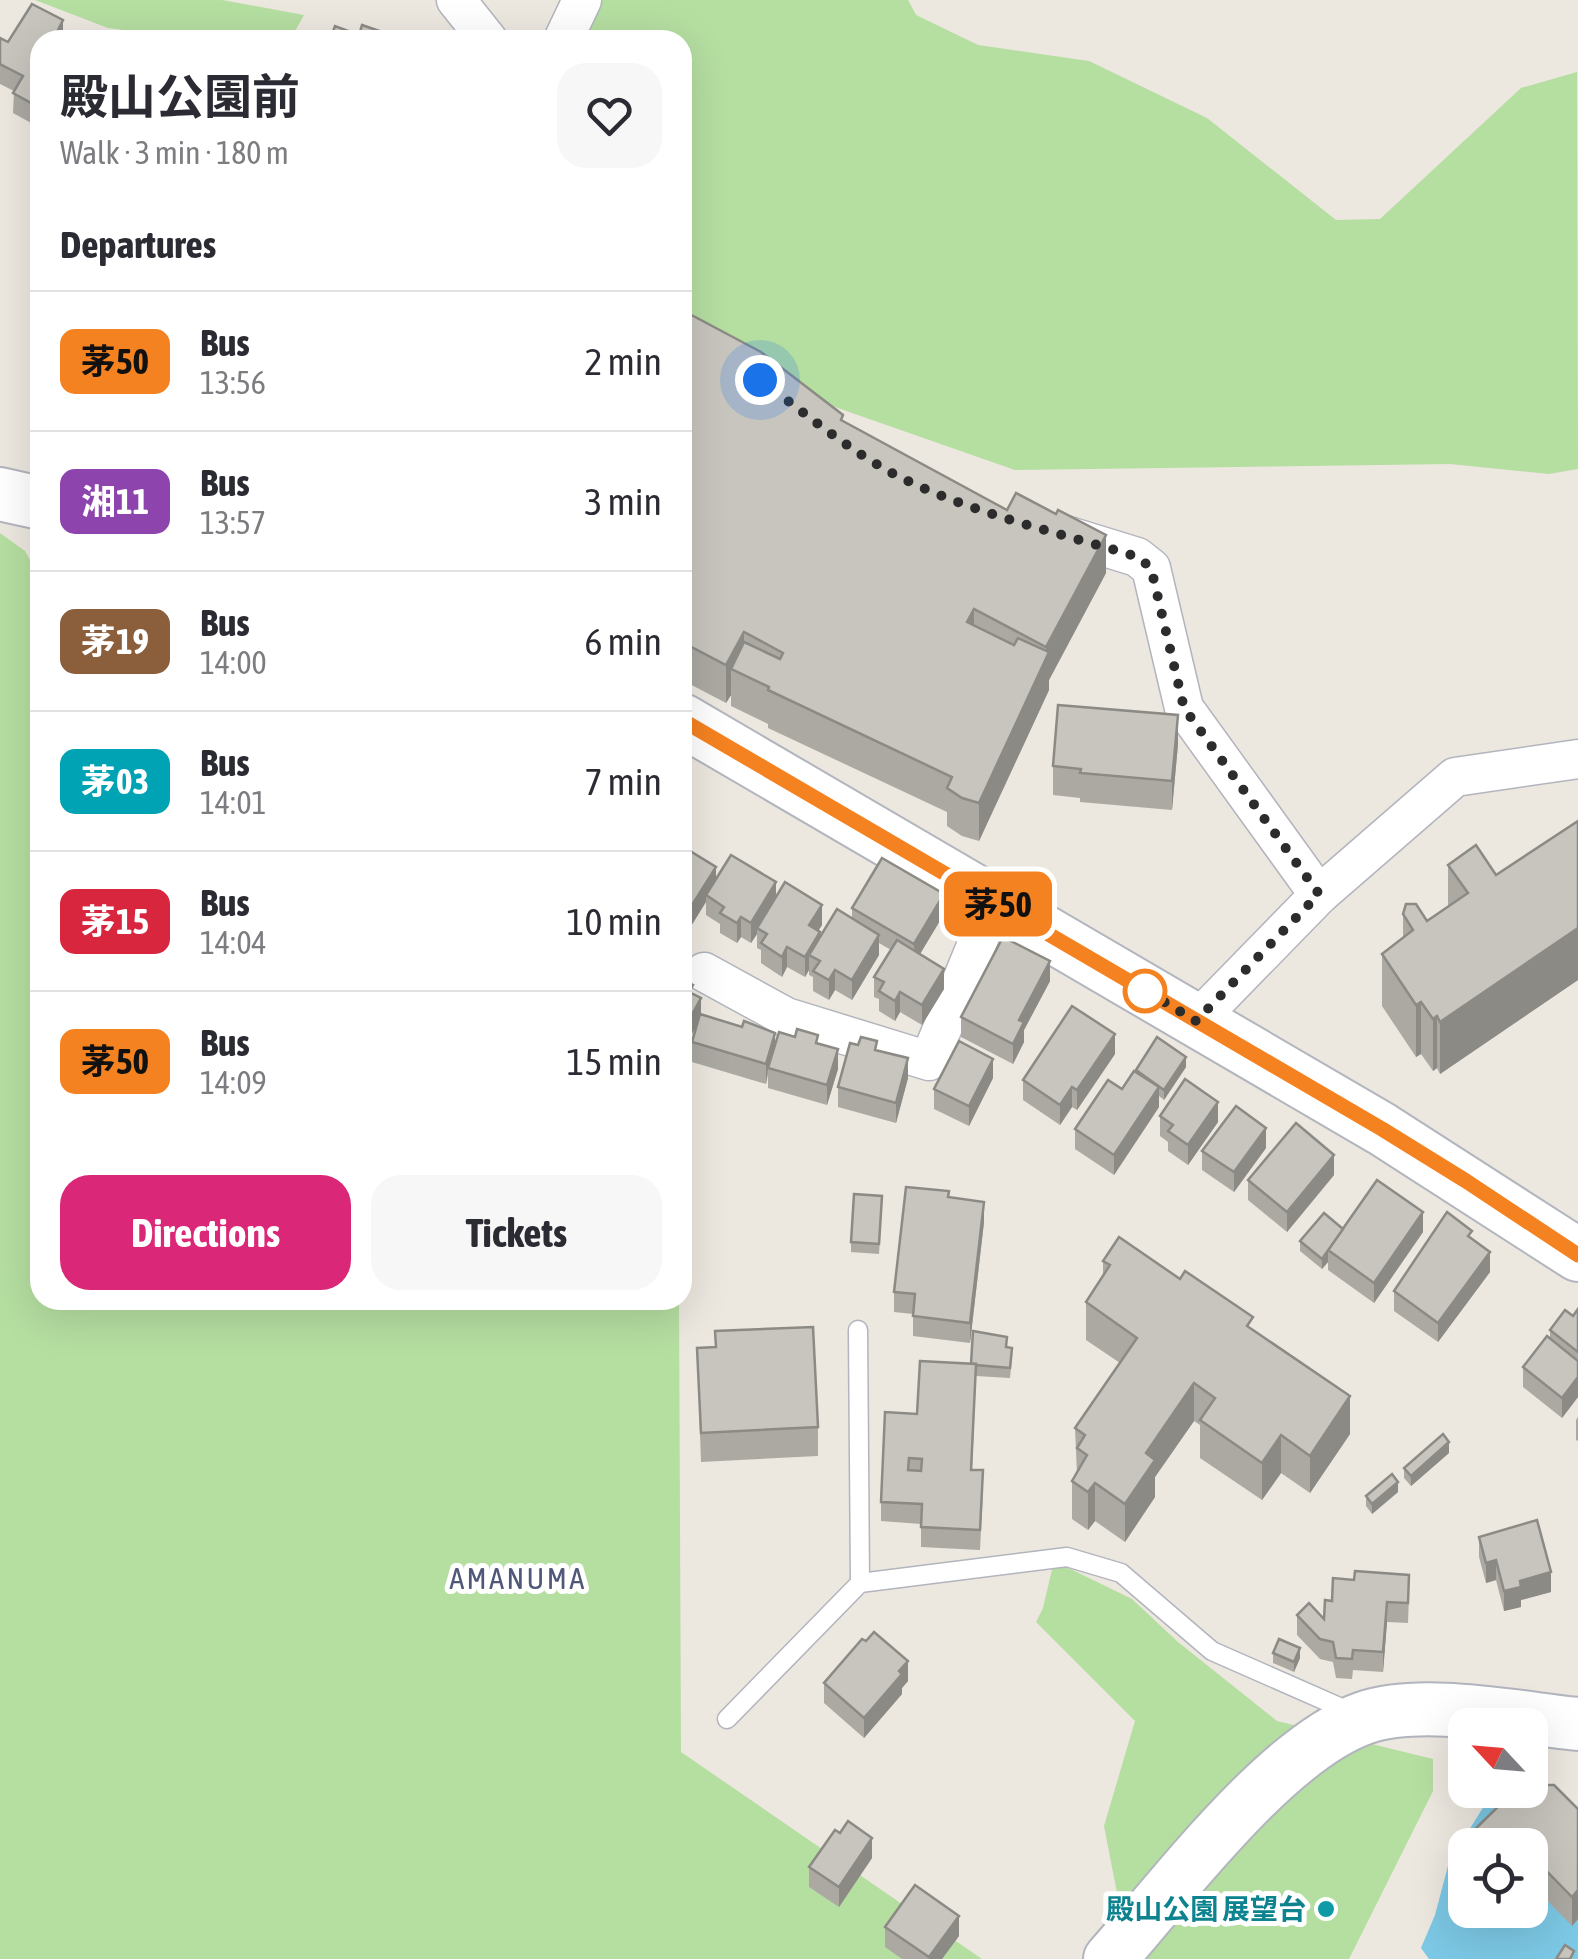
<!DOCTYPE html>
<meta charset="utf-8">
<style>
body{margin:0;font-family:"Asap Condensed","Noto Sans JP",sans-serif;background:#f7f7f7;color:#2b2b33;height:100vh;display:flex;flex-direction:column;font-size:38px;white-space:nowrap}
*{box-sizing:border-box;margin:0}
p{font-size:32px;color:#7c7c81}
.icon{flex:none;width:55px;height:55px;fill:none;stroke:currentColor;stroke-width:2;stroke-linecap:round;stroke-linejoin:round}
.map{position:relative;flex:1;overflow:hidden}
.panel{position:absolute;left:30px;top:30px;width:662px;height:1280px;display:flex;flex-direction:column;background:#fff;border-radius:30px;box-shadow:0 10px 40px #0002}
.panel>*{flex:none}
.badge{padding:0 20px;border-radius:15px;font-size:35px;line-height:65px}
.needle{width:65px;rotate:296deg}
.buttons{position:absolute;left:1448px;top:1708px;display:grid;gap:20px}
.buttons a{display:grid;place-items:center;width:100px;height:100px;border-radius:20px;background:#fff;box-shadow:0 10px 40px #0002;font-size:50px}
.you{position:absolute;width:50px;height:50px;margin:-25px;border:8px solid #fff;border-radius:50%;background:#1a73e8;box-shadow:0 0 0 15px #1a73e833}
.map>.badge{position:absolute;translate:-50% -50%;box-shadow:0 0 0 5px #fff}
h2{padding:0 30px;font-size:38px;line-height:90px}
.round{display:grid;place-items:center;flex:none;width:105px;height:105px;border-radius:30px;background:#f7f7f7}
.summary{display:flex;align-items:center;justify-content:space-between;height:170px;padding:0 30px}
h1{font-size:48px;font-weight:700;line-height:75px}
.cta{display:flex;gap:20px;margin-top:auto;padding:20px 30px}
.cta a{flex:1;height:115px;border-radius:30px;background:#db2777;color:#fff;font-size:40px;font-weight:700;line-height:115px;text-align:center}
.cta a+a{background:#f7f7f7;color:#2b2b33}
ul{padding:0;list-style:none}
li{display:flex;align-items:center;gap:30px;height:140px;padding:0 30px;border-top:2px solid #e1e1e2}
li div{flex:1}
li b{display:block;font-size:38px}
li em{font-style:normal}
li .badge{min-width:110px;font-weight:700;text-align:center}
.map>svg:first-child{display:block}
.green{fill:#b5dea1}
.water{fill:#7cc8e5;fill-rule:evenodd}
.lines{fill:none;stroke-linecap:round;stroke-linejoin:round}
.lane-casing{stroke:#b3b5be;stroke-width:21}
.street-casing{stroke:#b3b5be;stroke-width:41}
.secondary-casing{stroke:#b3b5be;stroke-width:56}
.lane{stroke:#fff;stroke-width:18}
.street{stroke:#fff;stroke-width:38}
.secondary{stroke:#fff;stroke-width:52}
.wall{fill:#aca9a3}
.shaded-wall{fill:#8c8a85}
.building{fill:#c8c5be;stroke:#8c8a85;stroke-width:2.5;fill-rule:evenodd}
.line-casing{stroke:#fff;stroke-width:22}
.line{stroke:#f58220;stroke-width:15}
.walk{stroke:#2c2c2c;stroke-width:10;stroke-dasharray:0 18}
.stop-dot{fill:#fff;stroke:#f58220;stroke-width:5}
.culture-dot{fill:#0f9aa8;stroke:#fff;stroke-width:4}
.labels{text-anchor:middle;dominant-baseline:central;stroke-width:10;stroke-linejoin:round;paint-order:stroke}
.culture-label{font-size:28px;font-weight:bold;fill:#0d838f;stroke:#fff;text-anchor:end}
.neighbourhood-label{font-size:30px;letter-spacing:2.5px;fill:#505779;stroke:#fff}
</style>
<div class="map">
<svg width="1578" height="1959" viewBox="0 0 1578 1959">
<rect width="100%" height="100%" fill="#ece7df"/>
<g class="green">
<path d="M35 0H222L304 15 290 40H197L108 28Z"/>
<path d="M587 0H908L916 15 978 45 1089 61 1207 118 1336 220 1380 219 1521 88 1577 72 1578 469 1549 474 1450 464 1015 470 775 386 683 333 682 40H561Z"/>
<path d="M0 533 25 551 40 578V1300H679L681 1752 982 1959H0Z"/>
<path d="M1054 1561 1132 1599 1178 1642 1277 1721 1433 1759V1791L1349 1959H1130L1104 1826 1135 1721 1036 1622 1043 1608Z"/>
</g>
<path class="water" d="M1494 1790H1530L1578 1825V1959H1429L1421 1948 1435 1915 1449 1862ZM1465 1845H1530V1910H1465Z"/>
<g class="lines">
<defs>
<g id="lane">
<path d="M858 1330 860 1583"/>
<path d="M727 1719 860 1583 1067 1557 1121 1573 1212 1651 1353 1713"/>
</g>
<g id="street">
<path d="M456 0 488 40"/>
<path d="M563 40 582 0"/>
<path d="M1059 533 1137 557 1151 568 1184 708 1319 895"/>
<path d="M704 972 786 1017 929 1061 994 902"/>
<path d="M1196 1021 1319 895 1455 777 1578 759"/>
</g>
<g id="secondary">
<path d="M0 494 40 503"/>
<path d="M682 720 1382 1129 1578 1255"/>
<path d="M1110 1959C1173 1888 1276 1749 1364 1718 1421 1698 1518 1718 1578 1724"/>
</g>
</defs>
<use href="#lane" class="lane-casing"/>
<use href="#street" class="street-casing"/>
<use href="#secondary" class="secondary-casing"/>
<use href="#lane" class="lane"/>
<use href="#street" class="street"/>
<use href="#secondary" class="secondary"/>
</g>
<g class="wall">
<path d="M32 4 63 20V40H40V141L36 139V119L38 115 33 124 13 113 14 91 0 84V38L8 42Z"/>
<path d="M682 310 843 421 1106 573 1049 680V690L979 841 962 836 947 826V812L768 728V724L731 706V695L726 703 682 680Z"/>
<path d="M1178 744 1172 810 1080 802V798L1053 795V766Z"/>
<path d="M1578 821V980L1440 1074 1437 1068 1433 1071 1421 1054 1416 1057 1382 1006V954L1403 938V914L1427 921 1448 906V865L1496 875Z"/>
<path d="M682 846 716 880 776 896 822 925 818 931 820 937 852 919V908L944 914 920 954 944 989 922 1025 900 1012 895 1021 879 1011V999L874 997V977L891 950 879 943V955L852 1000 835 990 829 1000 813 991V977L809 975V970L805 977 787 967 782 977 761 963V950L757 948V934L751 943 741 937 737 943 720 933V924L706 915V902Z"/>
<path d="M1050 981 1024 1030V1042L1013 1064 961 1037V1017Z"/>
<path d="M693 994 701 1014 775 1045 818 1044 838 1069 827 1105 768 1088V1075L766 1084 692 1062V1042L697 1024Z"/>
<path d="M858 1045 877 1050 908 1078 896 1123 838 1107V1087Z"/>
<path d="M1115 1054 1077 1110 1072 1107 1060 1125 1023 1100V1080Z"/>
<path d="M1186 1067 1164 1100 1159 1096V1107L1114 1175 1075 1149V1129L1122 1089Z"/>
<path d="M993 1078 969 1126 934 1109V1089Z"/>
<path d="M1160 1116 1218 1122 1188 1165 1168 1151V1142L1160 1136Z"/>
<path d="M1266 1148 1234 1192 1202 1170V1151Z"/>
<path d="M1334 1175 1287 1232 1248 1200V1180Z"/>
<path d="M949 1198 984 1222 970 1343 913 1336V1314L894 1312V1292Z"/>
<path d="M882 1206 879 1254 851 1252V1242Z"/>
<path d="M1343 1229 1423 1232 1374 1303 1328 1270V1262L1322 1269 1300 1251V1241Z"/>
<path d="M1472 1239 1490 1272 1438 1342 1394 1311V1291Z"/>
<path d="M1103 1261 1253 1329 1350 1434 1310 1493 1281 1473 1262 1500 1200 1458V1425L1194 1421 1155 1477V1497L1125 1542 1095 1521 1088 1530 1072 1519V1481L1077 1474 1075 1428 1120 1363 1086 1340V1302L1103 1276Z"/>
<path d="M1578 1309V1397L1562 1418 1523 1387V1367L1550 1338V1330L1573 1316Z"/>
<path d="M715 1331 818 1427V1456L701 1462 697 1348 715 1347Z"/>
<path d="M1007 1347 1012 1358 1010 1378 976 1376 972 1470 983 1490 980 1550 921 1547V1524L881 1521V1502L917 1414 971 1364Z"/>
<path d="M1578 1417V1441L1576 1440V1420Z"/>
<path d="M1449 1453 1411 1486 1404 1478V1468Z"/>
<path d="M1398 1492 1372 1514 1366 1506V1496Z"/>
<path d="M1479 1537 1551 1592 1521 1600V1607L1504 1611 1496 1580 1486 1583 1479 1557Z"/>
<path d="M1409 1595 1408 1623 1387 1622 1383 1672 1353 1670 1352 1679 1336 1678 1333 1662 1320 1659 1297 1635V1615L1324 1619Z"/>
<path d="M1273 1653 1300 1658 1294 1672 1273 1663Z"/>
<path d="M908 1681 902 1688V1694L864 1738 824 1703V1683Z"/>
<path d="M1536 1785 1578 1809V1919L1572 1926 1530 1883V1845H1465V1839Z"/>
<path d="M840 1833 872 1858 839 1907 809 1887V1867Z"/>
<path d="M885 1927 959 1936 942 1959H902L885 1947Z"/>
</g>
<g class="shaded-wall">
<path d="M63 20V40H53Z"/>
<path d="M38 95V115L33 124V104Z"/>
<path d="M1106 535V573L1049 680V690L979 841V803L1046 658V647Z"/>
<path d="M974 609V646L967 622Z"/>
<path d="M744 632V670L731 669V695L726 703V665Z"/>
<path d="M1178 715V744L1172 810V781Z"/>
<path d="M716 867V887L706 895V902L682 941V921Z"/>
<path d="M776 882V902L757 928V934L751 943V923Z"/>
<path d="M944 894V914L914 964V944Z"/>
<path d="M822 905V925L809 945V925Z"/>
<path d="M741 917V937L737 943V923Z"/>
<path d="M1578 928V980L1440 1074V1022Z"/>
<path d="M820 932V952L809 955V970L805 977V957Z"/>
<path d="M879 935V955L852 1000V980Z"/>
<path d="M787 947V967L782 977V957Z"/>
<path d="M1050 961V981L1024 1030V1042L1013 1064V1044L1019 1020Z"/>
<path d="M944 969V989L922 1025V1005Z"/>
<path d="M835 970V990L829 1000V980Z"/>
<path d="M900 992V1012L895 1021V1001Z"/>
<path d="M701 998V1018L682 1052V1033Z"/>
<path d="M1421 1002V1054L1416 1057V1005Z"/>
<path d="M1437 1016V1068L1433 1071V1019Z"/>
<path d="M775 1033V1053L768 1068 766 1084V1064Z"/>
<path d="M1115 1034V1054L1077 1110V1090Z"/>
<path d="M838 1049V1069L827 1105V1085Z"/>
<path d="M1186 1057V1067L1164 1100V1090Z"/>
<path d="M908 1058V1078L896 1123V1103Z"/>
<path d="M993 1059V1078L969 1126V1106Z"/>
<path d="M1072 1087V1107L1060 1125V1105Z"/>
<path d="M1159 1087V1107L1114 1175V1155Z"/>
<path d="M1218 1102V1122L1188 1165V1145Z"/>
<path d="M1266 1128V1148L1234 1192V1172Z"/>
<path d="M1334 1155V1175L1287 1232V1212Z"/>
<path d="M984 1202V1222L970 1343V1323Z"/>
<path d="M1423 1212V1232L1374 1303V1283Z"/>
<path d="M1328 1252V1262L1322 1269V1259Z"/>
<path d="M1490 1252V1272L1438 1342V1323Z"/>
<path d="M1578 1377V1397L1562 1418V1398Z"/>
<path d="M1194 1383V1421L1155 1477V1497L1125 1542V1504L1146 1453Z"/>
<path d="M1350 1396V1434L1310 1493V1456Z"/>
<path d="M1281 1435V1473L1262 1500V1463Z"/>
<path d="M1449 1442V1453L1411 1486V1476Z"/>
<path d="M1398 1482V1492L1372 1514V1504Z"/>
<path d="M1095 1483V1521L1088 1530V1492Z"/>
<path d="M1496 1560V1580L1486 1583V1563Z"/>
<path d="M1551 1572V1592L1521 1600V1607L1504 1611V1591L1520 1581Z"/>
<path d="M1387 1602V1622L1383 1672V1652Z"/>
<path d="M1300 1648V1658L1294 1672V1662Z"/>
<path d="M908 1661V1681L902 1688V1694L864 1738V1718Z"/>
<path d="M872 1838V1858L839 1907V1887Z"/>
<path d="M1578 1890V1919L1572 1926V1897Z"/>
<path d="M959 1916V1936L942 1959H929Z"/>
</g>
<g class="building">
<path d="M32 4 63 20 53 40H40V96L38 95 33 104 13 93 23 76 0 64V38L8 42Z"/>
<path d="M362 25 391 35 389 40H330L335 26 359 35Z"/>
<path d="M682 310 761 352 843 415 841 420 1007 510 1016 493 1056 514 1058 510 1106 535 1046 647 974 609 967 622 1014 645 1018 638 1049 652 979 803 962 798 947 788 952 777 768 690 769 687 731 669 744 642 780 659 783 653 744 632 726 665 682 642Z"/>
<path d="M1058 705 1178 715 1172 781 1080 773 1081 769 1053 766Z"/>
<path d="M1578 821V928L1440 1022 1437 1016 1433 1019 1421 1002 1416 1005 1382 954 1413 930 1403 914 1406 904H1416L1427 921 1468 893 1448 865 1476 845 1496 875Z"/>
<path d="M682 846 716 867 682 921Z"/>
<path d="M731 855 776 882 751 923 741 917 737 923 720 913 724 907 706 895Z"/>
<path d="M882 858 944 894 914 944 852 908Z"/>
<path d="M785 882 822 905 809 925 820 932 805 957 787 947 782 957 761 943 767 934 757 928Z"/>
<path d="M837 909 879 935 852 980 835 970 829 980 813 971 820 961 809 955Z"/>
<path d="M1003 937 1050 961 1019 1020 1024 1022 1013 1044 961 1017Z"/>
<path d="M897 940 944 969 922 1005 900 992 895 1001 879 991 884 982 874 977Z"/>
<path d="M682 979 693 985 689 992 701 998 682 1033Z"/>
<path d="M1072 1006 1115 1034 1077 1090 1072 1087 1060 1105 1023 1080Z"/>
<path d="M700 1014 742 1027 744 1021 775 1033 766 1064 692 1042Z"/>
<path d="M797 1029 818 1035 816 1043 838 1049 827 1085 768 1068 779 1032 795 1037Z"/>
<path d="M861 1037 877 1041 875 1050 908 1058 896 1103 838 1087 850 1043 858 1045Z"/>
<path d="M1157 1037 1186 1057 1164 1090 1136 1070Z"/>
<path d="M959 1041 993 1059 969 1106 934 1089Z"/>
<path d="M1134 1071 1159 1087 1114 1155 1075 1129 1108 1080 1122 1089Z"/>
<path d="M1185 1079 1218 1102 1188 1145 1168 1131 1173 1125 1160 1116Z"/>
<path d="M1236 1106 1266 1128 1234 1172 1202 1151Z"/>
<path d="M1296 1123 1334 1155 1287 1212 1248 1180Z"/>
<path d="M1377 1180 1423 1212 1374 1283 1328 1250Z"/>
<path d="M906 1187 949 1191 948 1197 984 1202 970 1323 913 1316 915 1294 894 1292Z"/>
<path d="M854 1194 882 1196 879 1244 851 1242Z"/>
<path d="M1447 1212 1472 1231 1468 1236 1490 1252 1438 1323 1394 1291Z"/>
<path d="M1324 1213 1343 1229 1322 1259 1300 1241Z"/>
<path d="M1119 1237 1180 1279 1185 1271 1253 1317 1247 1326 1350 1396 1310 1456 1281 1435 1262 1463 1200 1420 1215 1398 1194 1383 1146 1453 1155 1460 1125 1504 1095 1483 1088 1492 1072 1481 1087 1455 1077 1448 1085 1435 1075 1428 1137 1338 1086 1302 1110 1265 1103 1261Z"/>
<path d="M1578 1309V1352L1550 1330 1565 1310 1573 1316Z"/>
<path d="M813 1327 818 1427 701 1433 697 1348 716 1347 715 1331Z"/>
<path d="M973 1331 1007 1337 1006 1347 1012 1348 1010 1368 976 1365V1364H971Z"/>
<path d="M1547 1336 1578 1361V1377L1562 1398 1523 1367Z"/>
<path d="M920 1361 976 1364 971 1470H983L980 1530 921 1527 922 1504 881 1502 885 1412 917 1414ZM909 1458 922 1459 921 1471 908 1470Z"/>
<path d="M1443 1434 1449 1442 1411 1476 1404 1468Z"/>
<path d="M1392 1474 1398 1482 1372 1504 1366 1496Z"/>
<path d="M1537 1520 1551 1572 1520 1581 1521 1587 1504 1591 1496 1560 1486 1563 1479 1537Z"/>
<path d="M1355 1571 1409 1575 1408 1603 1387 1602 1383 1652 1353 1650 1352 1659 1336 1658 1333 1642 1320 1639 1297 1615 1309 1603 1324 1619 1325 1600 1332 1601 1333 1578 1354 1580Z"/>
<path d="M874 1632 908 1661 899 1671 902 1674 864 1718 824 1683 862 1639 866 1641Z"/>
<path d="M1279 1639 1300 1648 1294 1662 1273 1653Z"/>
<path d="M1530 1779 1536 1785H1554L1578 1809V1890L1572 1897 1530 1854V1845H1521L1514 1838 1508 1845H1472L1465 1839 1515 1790H1530Z"/>
<path d="M848 1821 872 1838 839 1887 809 1867 835 1830 840 1833Z"/>
<path d="M915 1885 959 1916 929 1957 885 1927Z"/>
<path d="M1565 1945 1574 1951 1570 1959H1556Z"/>
</g>
<g class="lines">
<defs>
<path id="line" d="M682 720 1382 1129 1466 1181 1578 1255"/>
</defs>
<use href="#line" class="line-casing"/>
<use href="#line" class="line"/>
<path class="walk" d="M760 380C808 415 857 458 912 483 983 516 1063 534 1138 557L1151 568 1184 708 1319 894 1196 1021 1129 981 1145 991"/>
</g>
<circle class="stop-dot" cx="1145" cy="991" r="20"/>
<circle class="culture-dot" cx="1326" cy="1909" r="10"/>
<g class="labels">
<g class="culture-label">
<text x="1306" y="1909">殿山公園 展望台</text>
</g>
<g class="neighbourhood-label">
<text x="518" y="1578">AMANUMA</text>
</g>
</g>
</svg>
<div class="buttons">
<a><svg class="needle" viewBox="-14 -14 28 28"><path d="M0-13l5 13h-10z" fill="#e53935"/><path d="M0 13l5-13h-10z" fill="#7c7c81"/></svg></a>
<a><svg class="icon" aria-label="locate" viewBox="0 0 24 24"><circle cx="12" cy="12" r="6"/><path d="M12 2v4M12 18v4M2 12h4M18 12h4"/></svg></a>
</div>
<div class="you" style="left:760px;top:380px"></div>
<b class="badge" style="left:998px;top:904px;background:#f58220;color:#111">茅50</b>
<section class="panel">
<div class="summary"><div><h1>殿山公園前</h1><p>Walk · 3 min · 180 m</p></div><a class="round"><svg class="icon" aria-label="heart" viewBox="0 0 24 24"><path d="M12 20l-8-8c-3-5 5-10 8-4 3-6 11-1 8 4z"/></svg></a></div>
<h2>Departures</h2>
<ul>
<li><span class="badge" style="background:#f58220;color:#111">茅50</span><div><b>Bus</b><p>13:56</p></div><em>2 min</em></li>
<li><span class="badge" style="background:#8e44ad;color:#fff">湘11</span><div><b>Bus</b><p>13:57</p></div><em>3 min</em></li>
<li><span class="badge" style="background:#8b5e3c;color:#fff">茅19</span><div><b>Bus</b><p>14:00</p></div><em>6 min</em></li>
<li><span class="badge" style="background:#00a3b4;color:#fff">茅03</span><div><b>Bus</b><p>14:01</p></div><em>7 min</em></li>
<li><span class="badge" style="background:#d7263d;color:#fff">茅15</span><div><b>Bus</b><p>14:04</p></div><em>10 min</em></li>
<li><span class="badge" style="background:#f58220;color:#111">茅50</span><div><b>Bus</b><p>14:09</p></div><em>15 min</em></li>
</ul>
<div class="cta"><a>Directions</a><a>Tickets</a></div>
</section>
</div>
